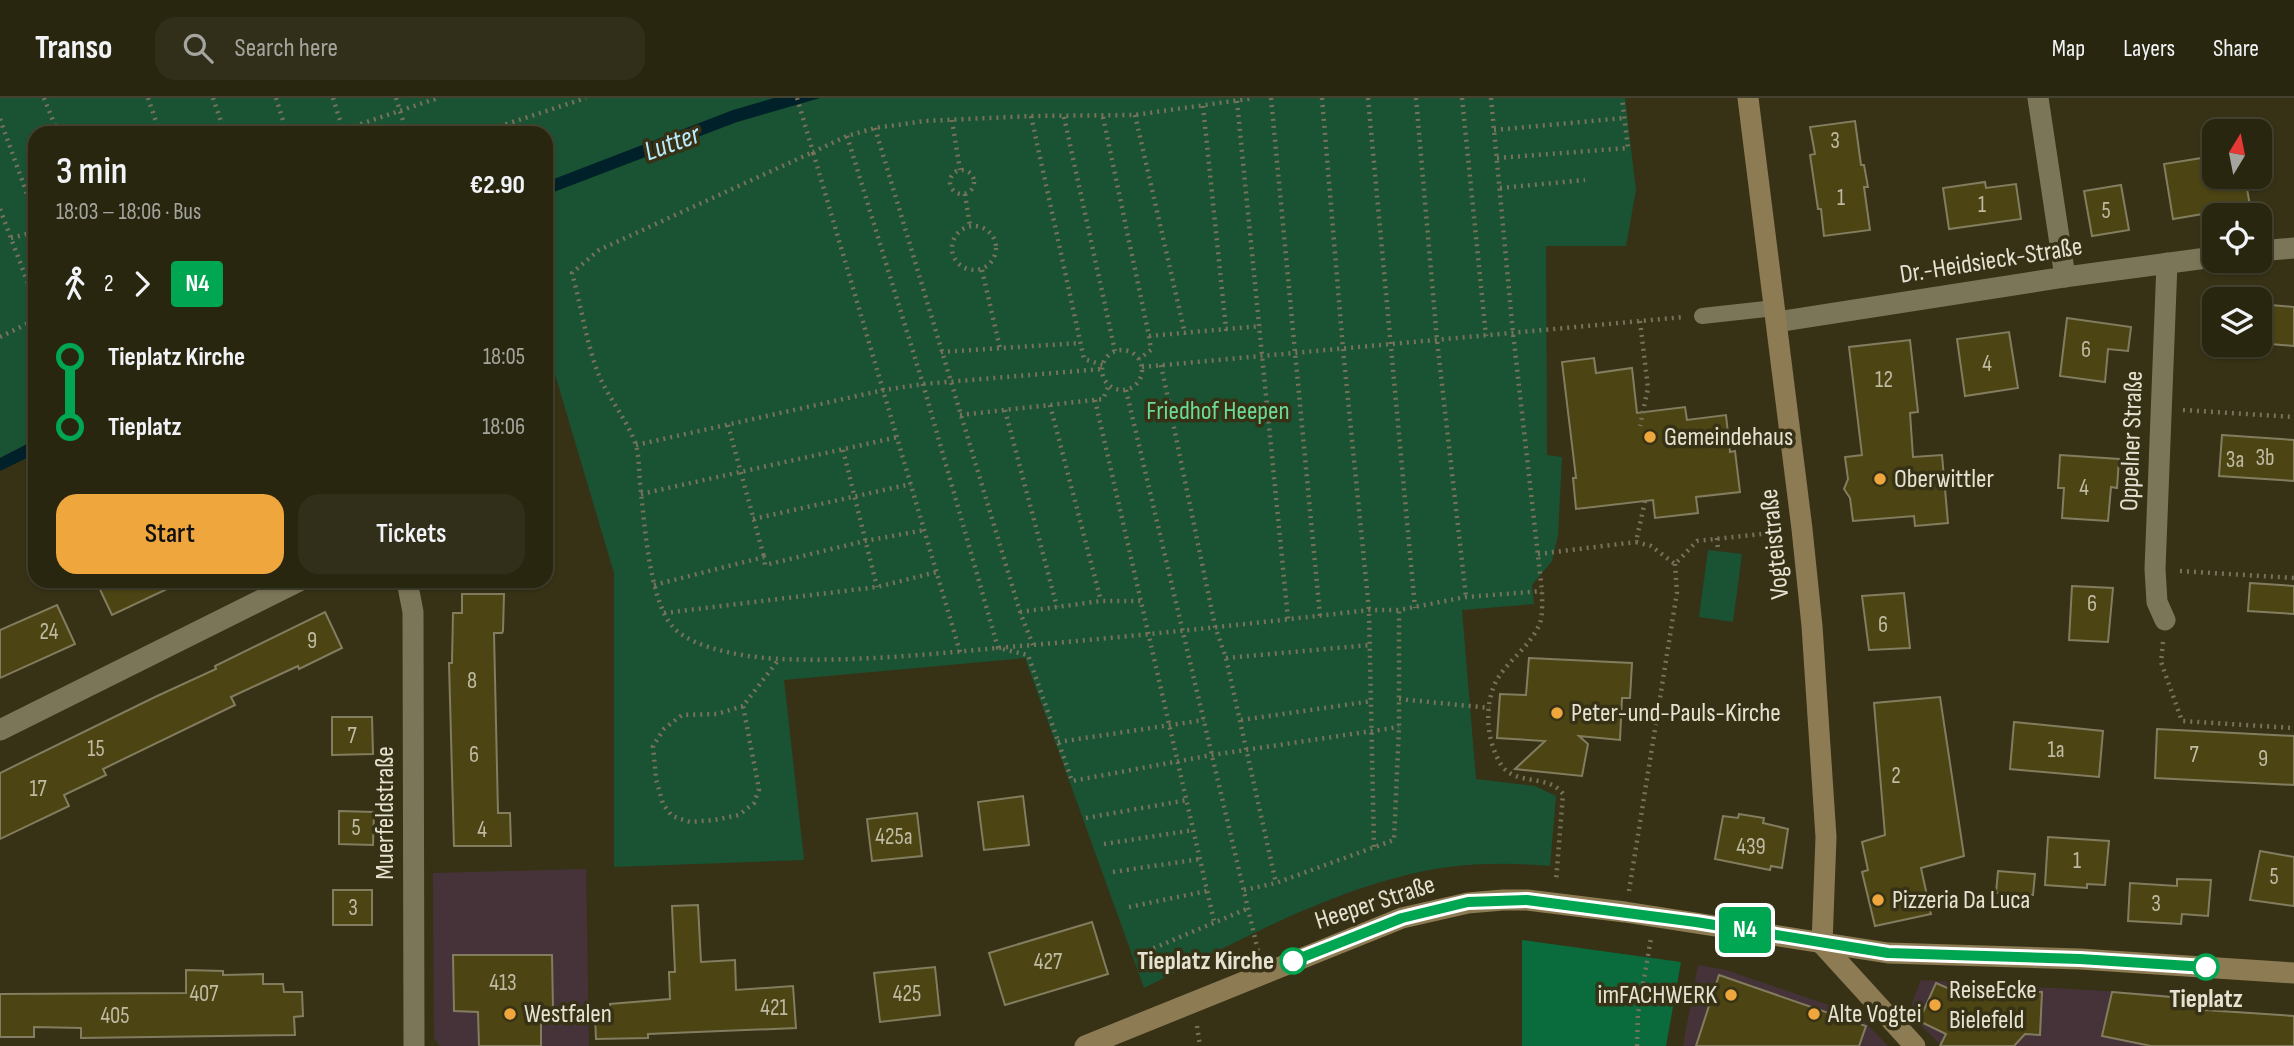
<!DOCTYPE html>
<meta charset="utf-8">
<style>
body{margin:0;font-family:"Sofia Sans Condensed",sans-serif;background:#312e19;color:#f1f3f6;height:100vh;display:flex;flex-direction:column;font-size:26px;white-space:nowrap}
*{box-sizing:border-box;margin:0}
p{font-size:23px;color:#a5a59f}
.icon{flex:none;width:38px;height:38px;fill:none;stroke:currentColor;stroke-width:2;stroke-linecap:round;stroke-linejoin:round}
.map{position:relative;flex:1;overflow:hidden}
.panel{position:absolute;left:28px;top:28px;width:525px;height:462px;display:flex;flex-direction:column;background:#292610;border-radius:21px;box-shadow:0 2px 5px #0004,0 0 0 2px #454330}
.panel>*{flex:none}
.badge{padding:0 14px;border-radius:5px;font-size:24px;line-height:46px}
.needle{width:46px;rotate:10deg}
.buttons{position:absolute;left:2202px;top:21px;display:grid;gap:14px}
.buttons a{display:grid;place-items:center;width:70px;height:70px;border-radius:14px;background:#292610;box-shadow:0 2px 5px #0004,0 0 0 2px #454330;font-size:35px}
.map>.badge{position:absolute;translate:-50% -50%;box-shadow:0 0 0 4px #fff}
.legs{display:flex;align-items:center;gap:10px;height:77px;padding:0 28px;font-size:23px}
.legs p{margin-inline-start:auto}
.head{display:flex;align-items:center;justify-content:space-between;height:119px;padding:0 28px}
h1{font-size:38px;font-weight:600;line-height:52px}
.button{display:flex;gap:14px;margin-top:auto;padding:14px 28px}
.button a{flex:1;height:80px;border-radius:21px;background:#efa73d;color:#111;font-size:28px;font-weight:600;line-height:80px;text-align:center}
.button a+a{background:#312e19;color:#f1f3f6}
ul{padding:0 28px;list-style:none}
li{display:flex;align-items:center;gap:24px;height:70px;font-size:26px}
li i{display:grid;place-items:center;width:10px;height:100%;margin:0 9px;background:currentColor}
li i::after{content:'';width:18px;height:18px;margin:-9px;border:5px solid;border-radius:50%;background:#292610}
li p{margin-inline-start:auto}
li:first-child i{background:linear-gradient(#0000 50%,currentColor 0)}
li:last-child i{background:linear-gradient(currentColor 50%,#0000 0)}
header{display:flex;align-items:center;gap:42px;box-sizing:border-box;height:98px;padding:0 35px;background:#292610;border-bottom:2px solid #454330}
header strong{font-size:33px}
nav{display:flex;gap:38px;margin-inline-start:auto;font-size:24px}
.search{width:490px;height:63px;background:#312e19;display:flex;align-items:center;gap:18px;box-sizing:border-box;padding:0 24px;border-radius:21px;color:#a5a59f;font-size:26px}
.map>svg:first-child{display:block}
.commercial{fill:#46333a}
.green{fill:#1a5333}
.forest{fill:#0a6b3d}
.water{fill:#00202a}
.building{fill:#4d4414;stroke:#827d5f;stroke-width:2}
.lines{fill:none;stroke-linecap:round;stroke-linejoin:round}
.path{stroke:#77725b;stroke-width:4.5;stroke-dasharray:2 5;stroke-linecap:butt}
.lane{stroke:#7c7659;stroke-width:16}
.street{stroke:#7c7659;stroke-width:21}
.secondary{stroke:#8d7b54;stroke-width:21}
.line-1-casing{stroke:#fff;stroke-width:16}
.line-1{stroke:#00a651;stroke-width:10}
.poi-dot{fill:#efa73d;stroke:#373216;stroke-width:2.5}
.stop-1-dot{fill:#fff;stroke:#00a651;stroke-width:3.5}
.labels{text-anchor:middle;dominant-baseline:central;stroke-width:7;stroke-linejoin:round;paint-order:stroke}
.number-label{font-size:23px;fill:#bfbaa2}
.street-label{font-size:26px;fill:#e5e2d2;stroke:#373216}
.park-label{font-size:26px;fill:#6bdb98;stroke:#373216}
.poi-label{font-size:26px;fill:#e5e2d2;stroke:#373216;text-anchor:start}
.stop-label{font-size:26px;font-weight:bold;fill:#e5e2d2;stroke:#373216;text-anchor:end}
.water-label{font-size:28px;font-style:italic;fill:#baedfd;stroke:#373216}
</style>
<header>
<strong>Transo</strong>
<div class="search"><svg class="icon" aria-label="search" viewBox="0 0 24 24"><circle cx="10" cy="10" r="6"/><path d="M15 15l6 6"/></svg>Search here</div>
<nav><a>Map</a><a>Layers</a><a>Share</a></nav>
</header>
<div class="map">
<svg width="2294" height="948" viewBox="0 0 2294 948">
<rect width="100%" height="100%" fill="#373216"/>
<g class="commercial">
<path d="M586 771 589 948H440L434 940 433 775Z"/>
<path d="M1698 867 1726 872 1858 917 1888 948H1683Z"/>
<path d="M1921 882 2171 897 2163 948H1942L1908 915Z"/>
</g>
<g class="green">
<path d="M0 0H1625L1636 92 1626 148H1546L1547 357 1562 359 1558 437 1552 463 1532 487 1534 506 1462 512 1476 681 1535 688 1556 698 1550 768C1515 765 1482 765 1448 769 1342 784 1239 843 1144 890L1025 560 784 582 804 762 614 769V475L546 246V35H35V342L0 360Z"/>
<path d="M1708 452 1742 456 1733 524 1699 519Z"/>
</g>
<path class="forest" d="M1522 842 1681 864 1666 948H1522Z"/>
<g class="water">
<path d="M774 0H820L737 24 546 97V84L733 12Z"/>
<path d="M35 342V356L0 373V360Z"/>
</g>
<g class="building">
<path d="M1855 23 1861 67H1864L1868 89H1864L1870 132 1824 138 1821 111H1818L1810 57 1815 56 1810 29Z"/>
<path d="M2214 58V79H2245L2250 108 2173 121 2164 66Z"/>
<path d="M1985 84 1986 90 2016 86 2021 121 1949 131 1943 90Z"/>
<path d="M2121 87 2129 132 2092 138 2084 93Z"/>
<path d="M2259 206 2294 209V248L2259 245Z"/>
<path d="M2067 220 2131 229 2128 253 2108 251 2105 284 2060 278Z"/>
<path d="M2009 234 2018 290 1965 298 1957 241Z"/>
<path d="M1910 242 1918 314 1910 315 1913 359 1942 357 1948 425 1915 428 1914 418 1853 423 1850 400 1844 391 1848 381 1845 359 1862 357 1849 249Z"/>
<path d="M1594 260 1596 275 1632 270 1637 315 1685 309 1687 322 1726 317 1730 354 1735 353 1740 394 1696 399 1698 415 1655 420 1653 402 1576 411 1573 380H1576L1562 264Z"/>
<path d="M2222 337 2294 342V383L2219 378Z"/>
<path d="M2060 357 2119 361 2117 390 2111 389 2108 423 2062 420 2064 390H2058Z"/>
<path d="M96 483H184L112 517Z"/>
<path d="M2250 485 2294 488V516L2248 513Z"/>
<path d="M2072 488 2113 490 2108 544 2069 542Z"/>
<path d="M1904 495 1910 550 1869 552 1862 498Z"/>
<path d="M462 496H504L503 533 502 535H494L498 715H510L511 748H454L449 565H452L453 515H462Z"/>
<path d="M57 507 75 546 0 580V532Z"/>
<path d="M325 514 342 550 299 571 298 568 231 599 235 607 103 671 106 677 64 697 69 708 0 741V675L155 599 216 571 215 568Z"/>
<path d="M1529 560 1632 565 1630 600H1622L1620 642 1579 638 1588 646 1582 678 1515 671 1545 643 1497 640 1500 596 1526 597Z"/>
<path d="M1940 599 1964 758 1921 770 1931 816 1875 828 1862 774 1868 772 1862 744 1885 737 1874 605Z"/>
<path d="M332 619H372L373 656 332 657Z"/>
<path d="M2014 624 2103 633 2099 679 2010 671Z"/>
<path d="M2157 631 2294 638V687L2155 680Z"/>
<path d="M1023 698 1029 747 984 752 978 704Z"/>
<path d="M339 713 374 714 373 747 339 746Z"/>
<path d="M917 715 922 758 872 763 867 721Z"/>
<path d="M1739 716 1764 720 1763 725 1788 731 1782 770 1771 768 1770 772 1715 761 1723 718 1738 720Z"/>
<path d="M2048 739 2109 743 2105 787 2087 786V790L2045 787Z"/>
<path d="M2260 753 2294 759V808L2250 802Z"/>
<path d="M1998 773 2035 776 2033 797 1996 795Z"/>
<path d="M2177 781 2211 782 2208 818 2182 816 2181 826 2128 823 2130 785 2177 788Z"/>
<rect x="333" y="792" width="39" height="35"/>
<path d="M698 807 701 864 735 862 736 892 793 888 796 930 648 936V940L596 941 595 918 611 917 610 906 670 901 669 874H675L672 808Z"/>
<path d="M1092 824 1108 876 1005 907 989 855Z"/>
<path d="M453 857H552L553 912 541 914V948H479L478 914 454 913Z"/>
<path d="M935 869 940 917 880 924 874 875Z"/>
<path d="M186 872 223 873V877L263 876V886H283L284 894H302L303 918 294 919 295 937 81 940V930L34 929V939H0V896L186 895Z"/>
<path d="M1719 877 1866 928 1859 948H1696Z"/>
<path d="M1936 885 1963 897 1966 890 2042 894 2040 937 2025 936 2014 948H1940L1946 936 1919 923Z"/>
<path d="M2112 894 2207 902 2206 912 2294 918V948H2151L2102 938Z"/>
</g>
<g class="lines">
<g class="path">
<path d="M44 0 58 35"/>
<path d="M148 0 160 35"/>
<path d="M213 0 225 35"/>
<path d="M276 0 287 35"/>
<path d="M333 0 343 32"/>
<path d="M396 0 407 35"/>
<path d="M797 0 813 54 847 38 875 30 925 23 1031 18 1135 17 1254 0"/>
<path d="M1271 0 1320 518"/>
<path d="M1322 0 1343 251 1369 512 1374 750"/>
<path d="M1368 0 1415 510"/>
<path d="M1416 0 1437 242 1466 499"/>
<path d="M1462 0 1486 238"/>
<path d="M1491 0 1513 235 1542 493C1542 503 1543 515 1540 525 1532 546 1510 561 1498 580 1483 605 1486 644 1502 668 1517 688 1549 676 1563 696L1556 783"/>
<path d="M1237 3 1288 521"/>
<path d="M1203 8 1226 231 1261 228"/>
<path d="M1135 17 1185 236"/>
<path d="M1031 18 1084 261 1103 267"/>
<path d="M1064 19 1115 253"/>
<path d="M1103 19 1149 238 1151 252 1139 261"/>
<path d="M0 21 35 118"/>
<path d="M952 22 960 72"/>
<path d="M875 30 1020 514 1033 547"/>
<path d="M1494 32 1624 20"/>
<path d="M334 35 438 0"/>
<path d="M479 35 586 0"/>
<path d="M847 38 923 286 998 550 1028 557 1072 683 1212 657 1399 629"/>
<path d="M1497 60 1628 50 1622 0"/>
<circle cx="962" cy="84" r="12"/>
<path d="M1500 90 1585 82"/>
<path d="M965 96 970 128"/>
<path d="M0 111 35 204"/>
<circle cx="974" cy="150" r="22"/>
<path d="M11 140 35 134"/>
<path d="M982 172 1000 250"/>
<path d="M1640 223 1648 290 1640 328"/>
<path d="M1149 238 1226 231"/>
<path d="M0 239 35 222"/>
<circle cx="1122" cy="272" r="20"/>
<path d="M941 254 1080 245"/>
<path d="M1161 267 1215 528 1226 560 1276 785"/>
<path d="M1142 269 1684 219"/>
<path d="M1126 292 1258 853"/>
<path d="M1095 302 1214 823"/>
<path d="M1050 307 1101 503"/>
<path d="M1005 312 1057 509"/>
<path d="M2183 312 2294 319"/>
<path d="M960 317 1103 301 1109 287"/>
<path d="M728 327 764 459"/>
<path d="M636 347 884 292 923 286 1102 271"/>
<path d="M843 352 877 489"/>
<path d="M641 396 898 339"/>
<path d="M1645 403 1636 444 1651 448 1675 466 1697 443 1779 434"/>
<path d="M753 421 911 386"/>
<path d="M1717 440 1718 453"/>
<path d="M1538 456 1636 444"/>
<path d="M2180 473 2294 480"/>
<path d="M654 487 764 459 765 467 865 443 925 432"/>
<path d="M1020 514 1101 503H1141"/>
<path d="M664 515 877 489 937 474"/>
<path d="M2163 544 2161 564 2182 623 2294 630"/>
<path d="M960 554 813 54 599 152 572 175C581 207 586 243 598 275 608 300 627 321 636 347 639 358 639 373 640 384 644 420 649 505 674 530 695 552 751 560 781 561 857 564 933 556 1008 549 1129 539 1249 526 1369 512H1399L1466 499 1542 493"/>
<path d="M1226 560 1370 547"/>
<path d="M1399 601 1490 610"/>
<path d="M743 608 717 616 682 617 664 631 653 648 656 681 663 706 672 718 690 724 714 722 739 717 754 705 759 691 743 608 779 561"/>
<path d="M1241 622 1372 603"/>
<path d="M1058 644 1204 622"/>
<path d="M1086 720 1187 702"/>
<path d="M1104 746 1194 732"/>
<path d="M1113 774 1200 761"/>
<path d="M1244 792 1276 785 1394 742 1399 629V512"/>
<path d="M1629 793 1677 494 1675 466"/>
<path d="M1129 809 1207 793"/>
<path d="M1147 853 1249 810"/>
<path d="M1197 928 1200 948"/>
<path d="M1637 948 1638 916 1651 840"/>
</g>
<path class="lane" d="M1702 218 1775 210"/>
<g class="street">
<path d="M2038 0 2065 179"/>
<path d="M2259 153 2294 150"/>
<path d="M1777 224 2065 179 2214 159"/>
<path d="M407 483 413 514 414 948"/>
<path d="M2165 522 2157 504 2155 471 2167 165"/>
<path d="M0 632 299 483"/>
</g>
<g class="secondary">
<path d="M1748 0 1802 431 1812 528 1826 739 1822 846"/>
<path d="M1822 846 1915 948"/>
<path d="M1085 948 1402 820 1468 805 1503 802H1527L1625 814 1888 855 2080 861 2294 875"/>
</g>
</g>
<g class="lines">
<defs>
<path id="line-1" d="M1293 863 1402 820 1468 804 1527 802 1696 824 1888 855 2080 861 2206 869"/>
</defs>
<use href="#line-1" class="line-1-casing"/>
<use href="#line-1" class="line-1"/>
</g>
<g class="poi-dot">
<circle cx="1650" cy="339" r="7"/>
<circle cx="1880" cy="381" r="7"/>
<circle cx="1557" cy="615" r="7"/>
<circle cx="1878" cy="802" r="7"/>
<circle cx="1731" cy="897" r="7"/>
<circle cx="1935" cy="907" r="7"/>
<circle cx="510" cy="916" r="7"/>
<circle cx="1814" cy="916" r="7"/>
</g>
<g class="stop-1-dot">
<circle cx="1293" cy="863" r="12"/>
<circle cx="2206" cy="869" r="12"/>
</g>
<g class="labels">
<g class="number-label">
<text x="1835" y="43">3</text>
<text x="1841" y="100">1</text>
<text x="1982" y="107">1</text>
<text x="2106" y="113">5</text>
<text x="2086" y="252">6</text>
<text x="1987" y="266">4</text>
<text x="1884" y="282">12</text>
<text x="2265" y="360">3b</text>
<text x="2235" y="362">3a</text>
<text x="2084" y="390">4</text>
<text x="2092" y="506">6</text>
<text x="1883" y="527">6</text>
<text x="49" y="534">24</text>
<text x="312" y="543">9</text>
<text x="472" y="583">8</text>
<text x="352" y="638">7</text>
<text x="96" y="651">15</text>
<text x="2056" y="652">1a</text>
<text x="474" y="657">6</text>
<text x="2194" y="657">7</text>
<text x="2263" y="661">9</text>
<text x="1896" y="678">2</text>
<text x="38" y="691">17</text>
<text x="356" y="730">5</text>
<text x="482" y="732">4</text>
<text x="894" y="739">425a</text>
<text x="1751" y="749">439</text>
<text x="2077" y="763">1</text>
<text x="2274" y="779">5</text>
<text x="2156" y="806">3</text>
<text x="353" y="810">3</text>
<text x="1048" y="864">427</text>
<text x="503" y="885">413</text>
<text x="204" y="896">407</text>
<text x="907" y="896">425</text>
<text x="774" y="910">421</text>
<text x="115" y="918">405</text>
</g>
<g class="street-label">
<text transform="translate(1991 163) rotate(-9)">Dr.-Heidsieck-Straße</text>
<text transform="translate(2132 343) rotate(-88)">Oppelner Straße</text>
<text transform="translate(1775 446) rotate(-96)">Vogteistraße</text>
<text transform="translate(385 715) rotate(-90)">Muerfeldstraße</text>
<text transform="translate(1375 805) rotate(-18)">Heeper Straße</text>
</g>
<g class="park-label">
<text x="1218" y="313">Friedhof Heepen</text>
</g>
<g class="poi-label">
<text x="1664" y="339">Gemeindehaus</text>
<text x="1894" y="381">Oberwittler</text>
<text x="1571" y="615">Peter-und-Pauls-Kirche</text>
<text x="1892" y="802">Pizzeria Da Luca</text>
<text x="1949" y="892">ReiseEcke<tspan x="1949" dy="30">Bielefeld</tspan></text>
<text x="1717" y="897" text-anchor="end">imFACHWERK</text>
<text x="524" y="916">Westfalen</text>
<text x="1828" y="916">Alte Vogtei</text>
</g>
<g class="stop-label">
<text x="1274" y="863">Tieplatz Kirche</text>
<text x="2206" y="901" text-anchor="middle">Tieplatz</text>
</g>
<g class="water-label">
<text transform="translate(672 45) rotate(-20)">Lutter</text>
</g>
</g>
</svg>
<div class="buttons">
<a><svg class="needle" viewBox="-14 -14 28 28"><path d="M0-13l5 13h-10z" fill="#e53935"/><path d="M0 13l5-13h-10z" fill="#a5a59f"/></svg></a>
<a><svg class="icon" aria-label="locate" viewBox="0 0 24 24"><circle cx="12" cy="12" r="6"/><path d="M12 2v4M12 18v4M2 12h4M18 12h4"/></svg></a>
<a><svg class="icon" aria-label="layers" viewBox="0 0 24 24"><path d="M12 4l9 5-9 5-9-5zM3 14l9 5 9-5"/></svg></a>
</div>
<b class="badge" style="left:1745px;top:832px;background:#00a651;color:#fff">N4</b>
<section class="panel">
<div class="head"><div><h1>3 min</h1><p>18:03 – 18:06 · Bus</p></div><b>€2.90</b></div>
<div class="legs"><svg class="icon" aria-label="walk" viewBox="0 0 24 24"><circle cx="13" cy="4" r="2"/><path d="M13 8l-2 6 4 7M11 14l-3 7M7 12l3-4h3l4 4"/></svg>2<svg class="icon" aria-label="forward" viewBox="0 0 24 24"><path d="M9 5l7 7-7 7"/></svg><b class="badge" style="background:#00a651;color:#fff">N4</b></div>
<ul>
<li><i style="color:#00a651"></i><b>Tieplatz Kirche</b><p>18:05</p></li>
<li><i style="color:#00a651"></i><b>Tieplatz</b><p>18:06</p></li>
</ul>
<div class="button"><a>Start</a><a>Tickets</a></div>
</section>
</div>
